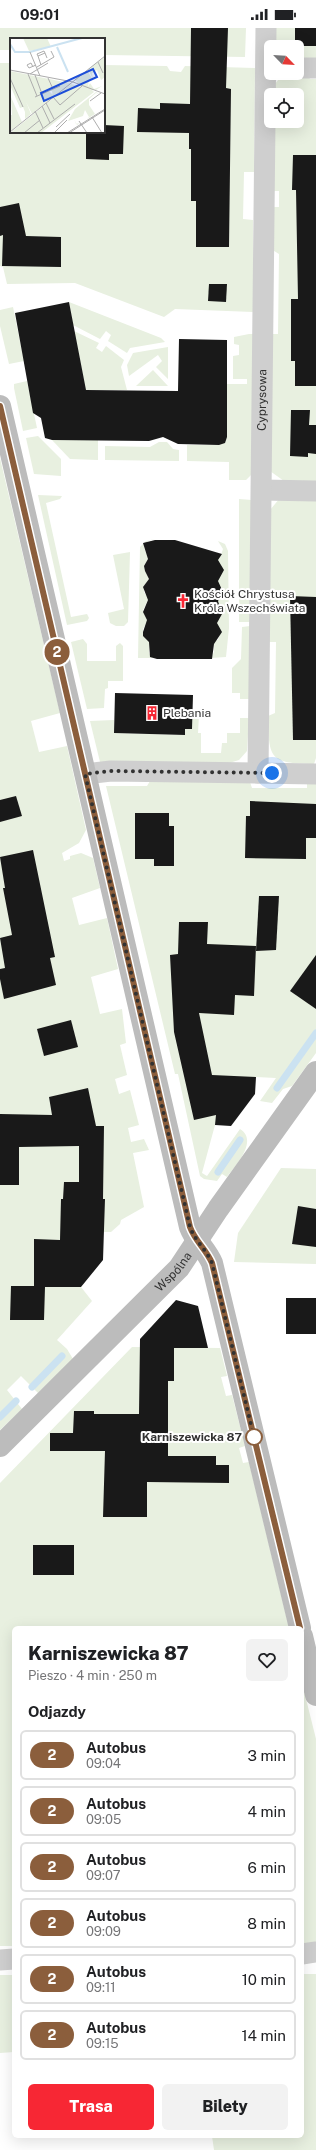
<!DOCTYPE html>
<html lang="pl">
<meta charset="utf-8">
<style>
body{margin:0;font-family:"Public Sans",sans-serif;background:#f2f2f2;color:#202124;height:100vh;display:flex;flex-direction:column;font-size:15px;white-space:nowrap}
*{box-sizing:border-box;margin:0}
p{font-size:13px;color:#757577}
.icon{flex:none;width:22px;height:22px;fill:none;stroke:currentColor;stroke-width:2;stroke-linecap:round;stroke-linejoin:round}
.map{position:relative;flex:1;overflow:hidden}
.sheet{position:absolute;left:12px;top:1598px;width:292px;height:512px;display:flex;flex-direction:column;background:#fff;border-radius:6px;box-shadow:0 4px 16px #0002}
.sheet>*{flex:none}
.badge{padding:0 8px;border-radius:13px;font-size:14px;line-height:26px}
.needle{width:26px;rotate:115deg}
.controls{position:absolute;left:264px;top:12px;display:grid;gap:8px}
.controls a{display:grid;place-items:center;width:40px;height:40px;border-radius:6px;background:#fff;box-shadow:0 4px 16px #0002;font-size:20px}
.you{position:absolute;width:20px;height:20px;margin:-10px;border:3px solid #fff;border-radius:50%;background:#1a73e8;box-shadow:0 0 0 6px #1a73e833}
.map>.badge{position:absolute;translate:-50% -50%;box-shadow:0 0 0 2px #fff}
h2{padding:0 16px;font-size:15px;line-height:36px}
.round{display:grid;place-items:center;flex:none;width:42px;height:42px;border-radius:6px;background:#f2f2f2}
.overview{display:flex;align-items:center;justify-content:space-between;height:68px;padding:0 16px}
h1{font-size:19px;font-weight:800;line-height:30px}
.primary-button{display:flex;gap:8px;margin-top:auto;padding:8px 16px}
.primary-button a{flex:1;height:46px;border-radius:6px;background:#f72734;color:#fff;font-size:16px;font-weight:800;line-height:46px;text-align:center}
.primary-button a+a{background:#f2f2f2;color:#202124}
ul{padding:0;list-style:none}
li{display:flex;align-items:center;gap:12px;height:50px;margin:0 8px 6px;padding:0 8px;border:2px solid #e0e0e0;border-radius:6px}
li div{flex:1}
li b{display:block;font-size:15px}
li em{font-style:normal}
li .badge{min-width:44px;font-weight:700;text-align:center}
.status{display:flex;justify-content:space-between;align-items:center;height:28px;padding:0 20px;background:#fff;direction:ltr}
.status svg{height:11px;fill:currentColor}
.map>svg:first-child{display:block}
.green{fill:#e8f0e0}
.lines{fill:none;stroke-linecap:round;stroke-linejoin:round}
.stream{stroke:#cbe2f1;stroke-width:7}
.building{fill:#191919}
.street{stroke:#cfcfcf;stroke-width:21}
.secondary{stroke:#bcbcbc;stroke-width:22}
.line-casing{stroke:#fff;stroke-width:9}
.line{stroke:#8b5e3c;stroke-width:6}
.walk{stroke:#323232;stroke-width:4;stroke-dasharray:0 7.2}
.stop-dot{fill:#fff;stroke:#8b5e3c;stroke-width:2}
.labels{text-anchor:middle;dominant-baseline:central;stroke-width:4;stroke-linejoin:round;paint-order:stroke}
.street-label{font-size:12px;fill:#323232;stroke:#fff}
.poi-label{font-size:12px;fill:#323232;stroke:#fff;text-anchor:start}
.stop-label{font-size:12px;font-weight:bold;fill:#323232;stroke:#fff;text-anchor:end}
.inset-river{fill:none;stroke:#cbe2f1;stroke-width:2}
.inset-road{fill:none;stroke:#adadad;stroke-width:1}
.view{fill:#1d4ed8;fill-opacity:0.15;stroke:#1d4ed8;stroke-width:2}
.inset-edge{fill:none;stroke:#323232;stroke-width:2}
</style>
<div class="status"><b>09:01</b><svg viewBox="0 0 49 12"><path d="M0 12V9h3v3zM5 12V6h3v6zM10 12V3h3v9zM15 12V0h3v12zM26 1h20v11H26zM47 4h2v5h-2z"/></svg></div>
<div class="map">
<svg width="316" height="2122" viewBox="0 0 316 2122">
<rect width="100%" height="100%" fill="#fff"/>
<g class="green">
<path d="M0 0H246L245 29 104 27V11H11V22H0Z"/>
<path d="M273 0H316V33L297 32V19H274Z"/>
<path d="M0 35H11V104H104V37L167 38 170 43 181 44 185 38 255 40 254 144H244L243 191 253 192V284L175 281 164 289 75 255 7 256 3 239 0 238Z"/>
<path d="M289 47 308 48 310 51H316V455L284 453 270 443V306H278L279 226 271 221 272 179H279V163H271L272 93H297V67H272C274 56 277 49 289 47Z"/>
<path d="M69 274 161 310 165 314 130 320 127 325 108 313 111 307 106 303 100 311 73 297Z"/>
<path d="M13 279 24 333 9 336 0 298V282Z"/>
<path d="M74 303 99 315 96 320 102 324 106 318 124 332 121 339 127 362H64L63 357 84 353Z"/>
<path d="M249 306H254L251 447 246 452H229V434L187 433V417H219L226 413 227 356H247V351H233V328L239 327V317L234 316V309Z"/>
<path d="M168 319V351L156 339 162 333 158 327 129 348 127 337 133 325Z"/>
<path d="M153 342 168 358H136Z"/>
<path d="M27 353 37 400 23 403 14 360V356Z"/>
<path d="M38 408 61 431V448L34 446 26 410Z"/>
<path d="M52 412H98V432L70 431Z"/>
<path d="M159 414H167L173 421 179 422V433L105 432V418L150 419Z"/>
<path d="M0 430 60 685 31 693 39 724 67 718 86 802 79 815 62 825 64 833 70 831V828L81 825 93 830 100 860 72 870 79 897 107 890 118 941 91 949 100 986 122 981 126 1015 120 1017 127 1047 115 1051 119 1066 130 1062 139 1097 128 1100 131 1114 144 1111 149 1122 133 1125 144 1179 121 1192 120 1196 111 1204H104L81 1259 92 1273 57 1312 67 1321 73 1331 38 1365 21 1348 7 1362 22 1381 0 1402Z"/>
<path d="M38 467 62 468 60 471 46 475 71 589 87 586 89 590 87 593 67 597Z"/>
<path d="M316 469V730L314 736C269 735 269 731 268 688L275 685 276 614H268L270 482 280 470Z"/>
<path d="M239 471 252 472 250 594H239Z"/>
<path d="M155 511 148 513 144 519 146 525 151 527C142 541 145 540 151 554L144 558V564L147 568H150L143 582 145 587 150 589 143 601V607L150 611 149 625 153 630H138L140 519 146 513Z"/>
<path d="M218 513 225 516 228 523 229 600 226 629 211 630 214 624V612H218L221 603 215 598 222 584 220 579 215 577 223 564 221 559 216 556 223 542 221 537 216 535V528L221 527 223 521Z"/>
<path d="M130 524 128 594 124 598H116L110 595 108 585 124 581 113 527Z"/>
<path d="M250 598V671H240V665H232V640L241 631 242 599Z"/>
<path d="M83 611 87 616V633H116V618L120 615 123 618V653H108V660L105 661 104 680 87 681 71 614Z"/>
<path d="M192 686 199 687 198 705H201V725H221L222 715H227V705H240V690H249L247 723 239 732 229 735 100 734 90 693 114 692 115 705 185 707V701Z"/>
<path d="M150 753 250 754 252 760H307V755H316V1025L292 1058 283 1061 272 1075 260 1073 276 1050 256 1049 215 1097 202 1145 207 1148 240 1101C259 1113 235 1138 227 1149L222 1146 217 1153 204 1151 200 1148 178 1046H175L106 758H147Z"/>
<path d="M281 1140 316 1141V1236L234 1234 238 1205Z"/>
<path d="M132 1319 220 1320 227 1348 221 1349 226 1368 232 1367 245 1418 239 1420 243 1435 249 1434 289 1600H14V1918H0V1455Z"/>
<path d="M302 1662 304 1663 316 1711V1916L302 1919Z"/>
<path d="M302 1946H316V2122H214L212 2108H302Z"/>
<path d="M0 1947H14V2024L0 2025Z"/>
</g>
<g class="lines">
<g class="stream">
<path d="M277 1060 316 1005"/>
<path d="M218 1144 240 1112"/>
<path d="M32 1359 62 1328"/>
<path d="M0 1389 16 1373"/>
</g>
</g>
<g class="building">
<path d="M191 0H228L226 60 231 61 229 219H196V173H191V121H189V105L137 104 138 80 160 81V75L190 76Z"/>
<rect x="295" y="0" width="21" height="18"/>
<path d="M104 97 124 98 123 126H109V132L86 131V104H104Z"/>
<path d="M293 127H316V358H295V333H291V271H298L296 162H292Z"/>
<path d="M19 175 26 208 61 209V239L2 238 3 207 0 208V179Z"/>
<path d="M209 256H227L226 274 208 273Z"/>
<path d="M69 274 86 362 178 363 179 311 227 312V409L225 415 219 417 178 416 163 409 149 413 52 412 45 410 41 390 33 385 15 285Z"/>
<path d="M291 382H310L309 397H316V426L308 425V429L290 428Z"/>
<path d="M155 512H175L222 526 218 532 224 542 218 553 223 564 218 573 222 586 217 595 222 604 214 616 212 631H157L150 629 149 614 143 608V604L147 592 143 584 148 572 143 559 149 551 145 543 144 538 148 531 143 515Z"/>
<path d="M290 568 316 569V712H293Z"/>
<path d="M115 665 193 667 192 701H185V707L114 705Z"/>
<path d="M16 768 22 788 0 794V772Z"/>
<path d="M250 773 316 776V810H306V831L245 830 246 788H250Z"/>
<path d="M135 785H169V798H174V838H154V831H135Z"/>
<path d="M33 822 55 929 50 930 56 957 4 971 0 951V941L5 940 0 910 12 907 3 860H5L0 829Z"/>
<path d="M259 868H279L276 922 256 923Z"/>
<path d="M179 894H208L207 916 256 918 254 968 235 967 234 987 199 985 212 1047 256 1049 255 1066 231 1098 215 1097 216 1087 194 1092 174 1004 170 927 178 926Z"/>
<path d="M316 927V981L290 963Z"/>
<path d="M71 992 78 1019 44 1028 37 1001Z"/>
<path d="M88 1060 96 1098H104L103 1171H105L103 1232 81 1259H45L44 1292H10L11 1258H34V1211L60 1212 61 1171H63L64 1154H79V1118L19 1119V1157H0V1086L52 1087 49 1069Z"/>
<path d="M298 1178 316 1181V1219L292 1216Z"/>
<rect x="286" y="1270" width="30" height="36"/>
<path d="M176 1272 198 1278 208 1320H174V1353H168V1428H216V1437H229V1455L147 1454V1489H103L105 1423H50V1405H73L74 1383H94V1386H139L140 1311Z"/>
<rect x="33" y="1517" width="41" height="30"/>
</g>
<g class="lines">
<g class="street">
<path d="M297 40H316"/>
<path d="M262 462 316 463"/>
<path id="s1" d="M258 745 266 0"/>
<path d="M85 746 111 743 316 746"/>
<path d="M302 1926 316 1924"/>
<path d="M0 1932 14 1931"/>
</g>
<g class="secondary">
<path d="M0 378 190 1199C195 1213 206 1221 212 1235L300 1600"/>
<path id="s2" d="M0 1418 179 1240 218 1181 316 1044"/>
<path d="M302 1608 316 1667"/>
</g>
</g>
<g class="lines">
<defs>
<path id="line" d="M0 378 190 1199C195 1213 206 1221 212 1235L300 1600"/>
</defs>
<use href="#line" class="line-casing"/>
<use href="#line" class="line"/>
<path class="walk" d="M254 1409 212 1235C206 1221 195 1213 190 1199L85 746 111 743 272 745"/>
</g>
<defs>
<symbol id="church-bare" viewBox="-9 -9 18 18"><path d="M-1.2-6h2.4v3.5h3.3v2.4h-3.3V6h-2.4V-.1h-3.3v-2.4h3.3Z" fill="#f72734" stroke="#fff" stroke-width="2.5" paint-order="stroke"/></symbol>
<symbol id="building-bare" viewBox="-9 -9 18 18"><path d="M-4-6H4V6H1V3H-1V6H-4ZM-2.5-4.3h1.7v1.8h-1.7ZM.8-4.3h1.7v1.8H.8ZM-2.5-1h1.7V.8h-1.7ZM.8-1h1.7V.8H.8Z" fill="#f72734" stroke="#fff" stroke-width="2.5" paint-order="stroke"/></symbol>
</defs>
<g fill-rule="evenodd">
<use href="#church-bare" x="173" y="563" width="20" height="20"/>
<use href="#building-bare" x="142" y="675" width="20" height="20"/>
</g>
<circle class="stop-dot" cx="254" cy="1409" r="8"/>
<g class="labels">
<g class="street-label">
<text stroke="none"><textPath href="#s1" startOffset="373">Cyprysowa</textPath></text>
<text stroke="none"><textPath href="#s2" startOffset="246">Wspólna</textPath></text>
</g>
<g class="poi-label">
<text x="194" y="566">Kościół Chrystusa<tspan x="194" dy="14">Króla Wszechświata</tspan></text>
<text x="163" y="685">Plebania</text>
</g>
<g class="stop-label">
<text x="242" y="1409">Karniszewicka 87</text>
</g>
</g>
<g transform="translate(10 10)">
<rect width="95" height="95" fill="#fff"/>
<path d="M13 0H37L41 9 19 13ZM95 19V39L91 42 87 32 82 35 83 41 78 31ZM77 32 83 42 79 43 78 49 80 45 84 51 92 48 86 52H82L84 54 31 95H0L61 46 72 49 65 42ZM0 33 49 43 61 45 43 59 42 53H39L43 57 41 61 22 76 16 64 21 76 15 81V74L13 69 10 70 0 47ZM86 54 89 56 86 55 79 61V67L85 76 77 81 79 79 75 72 73 78 64 81 66 86 70 85 67 87 64 81 58 83 65 71ZM1 59 12 84 1 93 0 77H2Z" fill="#e8f0e0"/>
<path class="inset-river" d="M0 6 5 14H20L72 0M47 9 58 34"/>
<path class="inset-road" d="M20 14 30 38M28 18 27 16 34 13 35 15M88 24 93 35M31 27 28 18 35 15 37 20M23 29 21 25 17 27 19 30 26 27M27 29 44 19 41 13M0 32 63 44 95 56M18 36 27 58M20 36 38 25M25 37 32 56M0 40 13 69M38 40 43 51M25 59 50 48M43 59 50 67 72 48M80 63 91 55M36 65 44 81M32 68 40 85M25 73 33 90M82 79 92 95M69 83 77 95M46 89 60 76M0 94 95 18M14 95 30 82M27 95 65 66M44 95 57 82M57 95 95 71M59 95 95 72"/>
<path class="view" d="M83 31 87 39 34 63 31 55Z"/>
<rect width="95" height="95" class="inset-edge"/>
</g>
</svg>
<div class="controls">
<a><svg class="needle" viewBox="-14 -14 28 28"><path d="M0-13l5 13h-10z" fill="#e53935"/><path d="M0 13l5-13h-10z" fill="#757577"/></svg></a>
<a><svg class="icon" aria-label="locate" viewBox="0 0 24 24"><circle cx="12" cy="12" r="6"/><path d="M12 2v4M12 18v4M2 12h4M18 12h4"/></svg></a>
</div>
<div class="you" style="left:272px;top:745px"></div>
<b class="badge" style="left:57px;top:624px;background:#8b5e3c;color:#fff">2</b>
<section class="sheet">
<div class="overview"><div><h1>Karniszewicka 87</h1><p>Pieszo · 4 min · 250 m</p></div><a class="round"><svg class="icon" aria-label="heart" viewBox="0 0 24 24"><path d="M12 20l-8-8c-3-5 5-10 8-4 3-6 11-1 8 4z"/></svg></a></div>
<h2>Odjazdy</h2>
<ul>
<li><span class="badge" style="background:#8b5e3c;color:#fff">2</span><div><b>Autobus</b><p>09:04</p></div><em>3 min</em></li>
<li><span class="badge" style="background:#8b5e3c;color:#fff">2</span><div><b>Autobus</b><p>09:05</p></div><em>4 min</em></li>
<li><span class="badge" style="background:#8b5e3c;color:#fff">2</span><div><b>Autobus</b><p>09:07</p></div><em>6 min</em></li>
<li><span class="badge" style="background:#8b5e3c;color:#fff">2</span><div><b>Autobus</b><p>09:09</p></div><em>8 min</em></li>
<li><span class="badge" style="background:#8b5e3c;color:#fff">2</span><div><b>Autobus</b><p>09:11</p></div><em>10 min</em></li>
<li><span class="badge" style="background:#8b5e3c;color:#fff">2</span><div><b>Autobus</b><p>09:15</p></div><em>14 min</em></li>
</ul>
<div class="primary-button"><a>Trasa</a><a>Bilety</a></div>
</section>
</div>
